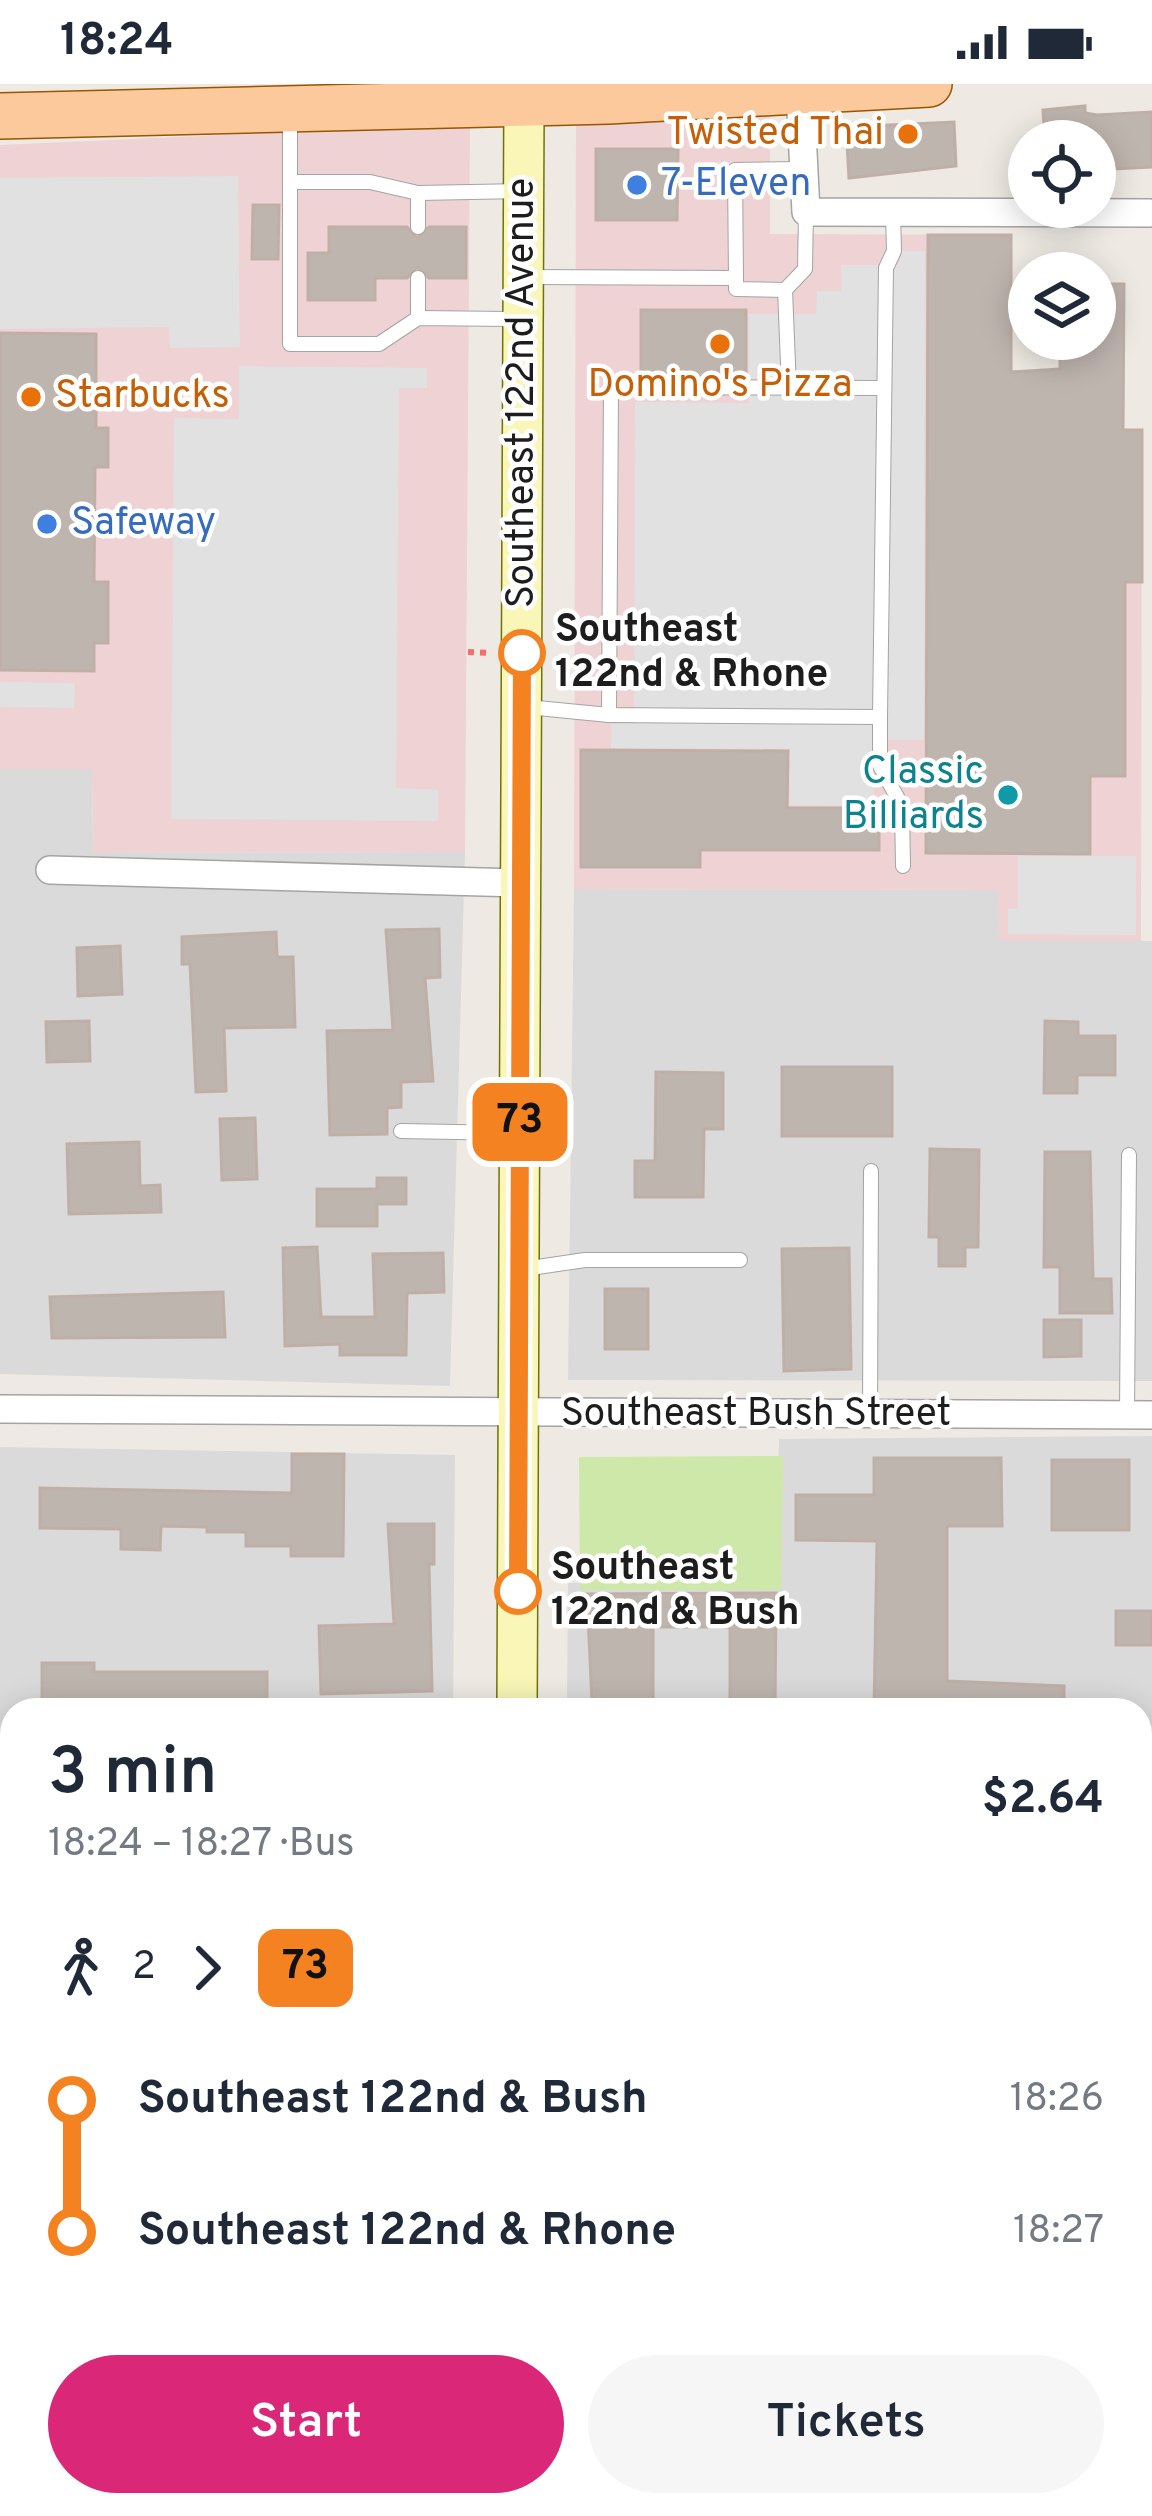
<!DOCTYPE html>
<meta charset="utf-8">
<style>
body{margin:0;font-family:Overpass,sans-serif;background:#f6f6f7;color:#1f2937;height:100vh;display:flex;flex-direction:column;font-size:45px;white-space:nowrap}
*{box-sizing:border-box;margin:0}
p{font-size:39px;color:#747a83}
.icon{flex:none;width:66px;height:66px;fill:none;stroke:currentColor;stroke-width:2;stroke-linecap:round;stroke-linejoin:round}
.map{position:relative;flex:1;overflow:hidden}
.panel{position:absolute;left:0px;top:1614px;width:1152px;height:819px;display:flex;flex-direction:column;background:#fff;border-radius:36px 36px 0 0;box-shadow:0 6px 30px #0003}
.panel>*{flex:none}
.badge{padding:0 24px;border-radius:18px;font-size:42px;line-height:78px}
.controls{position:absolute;left:1008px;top:36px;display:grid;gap:24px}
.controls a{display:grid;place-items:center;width:108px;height:108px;border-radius:50%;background:#fff;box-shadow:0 6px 30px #0003;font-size:60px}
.map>.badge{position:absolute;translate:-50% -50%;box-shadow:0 0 0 6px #fff}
.legs{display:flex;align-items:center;gap:18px;height:132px;padding:0 48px;font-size:39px}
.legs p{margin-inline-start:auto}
.headline{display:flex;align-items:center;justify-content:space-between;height:204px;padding:0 48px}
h1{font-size:66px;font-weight:600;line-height:90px}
.button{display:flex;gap:24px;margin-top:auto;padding:24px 48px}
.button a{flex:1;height:138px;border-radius:72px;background:#db2777;color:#fff;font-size:48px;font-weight:600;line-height:138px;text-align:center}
.button a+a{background:#f6f6f7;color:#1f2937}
ul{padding:0 48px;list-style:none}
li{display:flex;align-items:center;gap:42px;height:132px;font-size:45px}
li i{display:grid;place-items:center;width:18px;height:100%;margin:0 15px;background:currentColor}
li i::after{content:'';width:30px;height:30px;margin:-15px;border:9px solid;border-radius:50%;background:#fff}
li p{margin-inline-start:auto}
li:first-child i{background:linear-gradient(#0000 50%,currentColor 0)}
li:last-child i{background:linear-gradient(currentColor 50%,#0000 0)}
.status{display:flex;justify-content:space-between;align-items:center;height:84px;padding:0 60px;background:#fff;direction:ltr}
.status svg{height:33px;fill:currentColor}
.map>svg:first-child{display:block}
.residential{fill:#dbdada}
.commercial{fill:#efd2d3}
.grass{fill:#cee8a9}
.parking{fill:#e1e1e1}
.building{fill:#bfb5af;stroke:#c0afa6;stroke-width:3}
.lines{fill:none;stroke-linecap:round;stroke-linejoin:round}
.service-casing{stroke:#a4a4a4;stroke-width:16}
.minor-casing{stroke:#a4a4a4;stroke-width:30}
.secondary-casing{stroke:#707306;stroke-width:42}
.primary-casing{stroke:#955701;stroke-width:48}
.path{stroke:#f86c6a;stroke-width:6;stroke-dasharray:6 6;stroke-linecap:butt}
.service{stroke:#fff;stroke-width:14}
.minor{stroke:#fff;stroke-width:27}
.secondary{stroke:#f9f6b7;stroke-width:39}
.primary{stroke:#fbc99b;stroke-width:45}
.line-1-casing{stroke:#fff;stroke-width:27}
.line-1{stroke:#f58220;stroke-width:18}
.food-dot{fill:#e8710a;stroke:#fff;stroke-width:4.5}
.shop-dot{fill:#3f7fe0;stroke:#fff;stroke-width:4.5}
.stop-1-dot{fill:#fff;stroke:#f58220;stroke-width:6}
.culture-dot{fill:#0f9aa8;stroke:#fff;stroke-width:4.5}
.labels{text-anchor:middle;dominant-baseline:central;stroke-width:9;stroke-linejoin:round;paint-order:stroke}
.food-label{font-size:39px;fill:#c56008;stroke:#fff;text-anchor:end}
.shop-label{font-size:39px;fill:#366cbe;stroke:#fff;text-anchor:start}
.street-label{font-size:39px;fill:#1d1d1d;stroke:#fff}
.stop-label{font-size:39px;font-weight:bold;fill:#1d1d1d;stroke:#fff;text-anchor:start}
.culture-label{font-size:39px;fill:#0d838f;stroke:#fff;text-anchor:end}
</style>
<div class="status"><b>18:24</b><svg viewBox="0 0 49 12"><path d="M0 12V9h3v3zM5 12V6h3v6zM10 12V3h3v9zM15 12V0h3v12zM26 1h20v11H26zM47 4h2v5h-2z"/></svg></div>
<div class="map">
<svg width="1152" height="2432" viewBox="0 0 1152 2432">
<rect width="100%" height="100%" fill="#eeeae3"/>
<g class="residential">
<path d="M0 685H92L93 769 465 768 450 1302 0 1290Z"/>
<path d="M574 805 999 806V857H1152V1297L568 1296Z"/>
<path d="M1152 1352V2432H562V2421H1140V1626H567L568 1499 776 1495 779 1355Z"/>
<path d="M0 1363 455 1371 453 1626H12V2421H448V2432H0Z"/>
</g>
<g class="commercial">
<path d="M770 25V150L1011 151V346H1142L1141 857H999L998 806 574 805 576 36Z"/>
<path d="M470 40 465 768 93 769 92 685H0V61Z"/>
</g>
<path class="grass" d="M783 1372 781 1506H580L579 1373Z"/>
<g class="parking">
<path d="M238 92 240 263 170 264 169 243 0 245V94Z"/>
<path d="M900 167H925L924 656H874V722L790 721 789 665 611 664V640H634L635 318 749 319V230H816L817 207H841V181H899Z"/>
<path d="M239 282 427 284V304H399L396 704 438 706V737L171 735 174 334 239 335Z"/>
<path d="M0 598 75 599 74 624 0 623Z"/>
<path d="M1018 772H1136V851L1008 850V825L1018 824Z"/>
</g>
<g class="building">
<path d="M1085 22V29L1097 31 1152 28V83L1095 86V57H1045L1043 26Z"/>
<path d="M954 38 956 82 849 94 846 43Z"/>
<path d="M596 65H678L677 136H596Z"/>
<path d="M253 121H279L278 175H252Z"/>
<path d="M329 143H407L417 154 429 143H466V194H429L417 183 407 194H375V216H308V169H329Z"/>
<path d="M928 151H1011V288L1060 285V255H1095V200H1124L1123 346H1142V498H1125V692H1090V770L926 769Z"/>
<rect x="641" y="226" width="105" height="66"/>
<path d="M0 249 96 250V344H108V383H95L94 498H108V559H94V587L0 586Z"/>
<path d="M581 666 788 667 787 724H879V766H700V783H581Z"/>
<path d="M439 845 440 893 425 894 433 997 401 998V1023L387 1024V1050L330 1051 327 947 393 946 386 846Z"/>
<path d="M276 848 277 873H293L295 943 224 944 226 1007 196 1008 190 880H182V853Z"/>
<path d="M120 862 122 910 78 912 77 864Z"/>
<path d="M89 937 90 977 47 978 46 938Z"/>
<path d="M1045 937 1078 938V952H1115V991H1077V1009H1044Z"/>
<rect x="782" y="983" width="110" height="69"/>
<path d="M656 988 723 989V1045H704L703 1113H635V1077H655Z"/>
<path d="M255 1034 257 1095 222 1096 220 1035Z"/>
<path d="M139 1058 140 1102 160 1101 161 1128 69 1130 67 1060Z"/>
<path d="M930 1065 979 1066 978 1163H965V1182H939V1153H929Z"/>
<path d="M1045 1068H1090L1093 1195H1111L1112 1229H1060V1183H1044Z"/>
<path d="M377 1094H406V1120H377V1142H317V1105H377Z"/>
<path d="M317 1163 321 1233H375L373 1170 443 1169 444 1208 407 1209 406 1271H340V1260L285 1262 283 1164Z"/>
<path d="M849 1164 851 1285 784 1287 782 1165Z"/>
<rect x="605" y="1205" width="43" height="60"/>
<path d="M223 1208 225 1253 52 1254 50 1213Z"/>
<path d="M1044 1236H1081V1272L1044 1273Z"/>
<path d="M292 1370H344L343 1472H291V1462H246V1448H207V1443L161 1442 160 1466 121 1465V1445L40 1444V1404L292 1409Z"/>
<path d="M874 1374H1001L1002 1442H947V1597L1064 1602V1626H874L877 1457 796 1456V1411H874Z"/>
<rect x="1052" y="1376" width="77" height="70"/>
<path d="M388 1440H434V1480H429L432 1607 321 1610 319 1542 394 1540Z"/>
<path d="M776 1509 775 1626H730V1543H653V1618H592L587 1510Z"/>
<rect x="1116" y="1527" width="36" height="34"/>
<path d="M42 1579H94V1588H267V1626H42Z"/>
</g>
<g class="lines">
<defs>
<g id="service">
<path d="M290 30V260H379L418 234 522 235"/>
<path d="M292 98H370L418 109 520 107"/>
<path d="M418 143V109"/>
<path d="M529 193 736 194V205L785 206 805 185 806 128"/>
<path d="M418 194V234"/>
<path d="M736 194 735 86 800 85"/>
<path d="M785 206 789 304"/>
<path d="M527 623 609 631 880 633 886 184 894 167 893 129"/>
<path d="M609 631 611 303 884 304"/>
<path d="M880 633V682L902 722 903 782"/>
<path d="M401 1047 516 1049"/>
<path d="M524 1185 585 1176H740"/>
<path d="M1127 1331 1129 1071"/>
<path d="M870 1332 871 1087"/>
</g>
<g id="minor">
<path d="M800 8 806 128 1150 129"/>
<path d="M50 786 521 799"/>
<path d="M0 1325 1152 1331"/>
</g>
<g id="secondary">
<path d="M517 1626 524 19"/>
<path d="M512 2432V2421"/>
</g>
<path id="primary" d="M0 32 608 17 929 0"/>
</defs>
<use href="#service" class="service-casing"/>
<use href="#minor" class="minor-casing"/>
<use href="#secondary" class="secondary-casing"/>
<use href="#primary" class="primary-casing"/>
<path class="path" d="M468 568 489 569"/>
<use href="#service" class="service"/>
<use href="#minor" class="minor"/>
<use href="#secondary" class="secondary"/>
<use href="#primary" class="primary"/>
</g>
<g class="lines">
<defs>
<path id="line-1" d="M518 1507 522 569"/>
</defs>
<use href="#line-1" class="line-1-casing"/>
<use href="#line-1" class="line-1"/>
</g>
<g class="food-dot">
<circle cx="908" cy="50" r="12"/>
<circle cx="720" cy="260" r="12"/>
<circle cx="31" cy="313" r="12"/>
</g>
<g class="shop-dot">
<circle cx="637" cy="101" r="12"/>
<circle cx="47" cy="440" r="12"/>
</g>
<g class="stop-1-dot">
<circle cx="522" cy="569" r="21"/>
<circle cx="518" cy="1507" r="21"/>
</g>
<circle class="culture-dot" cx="1008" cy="711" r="12"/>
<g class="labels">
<g class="food-label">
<text x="884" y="50">Twisted Thai</text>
<text x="720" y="302" text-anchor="middle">Domino's Pizza</text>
<text x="55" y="313" text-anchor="start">Starbucks</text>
</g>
<g class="shop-label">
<text x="661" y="101">7-Eleven</text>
<text x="71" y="440">Safeway</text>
</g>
<g class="street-label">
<text transform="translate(523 309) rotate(-90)">Southeast 122nd Avenue</text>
<text x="756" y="1331">Southeast Bush Street</text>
</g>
<g class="stop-label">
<text x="555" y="547">Southeast<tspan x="555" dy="45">122nd &amp; Rhone</tspan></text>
<text x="551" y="1485">Southeast<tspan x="551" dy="45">122nd &amp; Bush</tspan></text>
</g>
<g class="culture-label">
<text x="984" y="689">Classic<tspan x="984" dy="45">Billiards</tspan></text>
</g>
</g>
</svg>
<div class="controls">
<a><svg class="icon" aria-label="locate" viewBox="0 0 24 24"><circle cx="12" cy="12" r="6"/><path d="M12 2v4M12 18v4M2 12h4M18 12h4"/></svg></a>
<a><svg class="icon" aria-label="layers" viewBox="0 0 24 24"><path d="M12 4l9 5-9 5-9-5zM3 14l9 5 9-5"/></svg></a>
</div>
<b class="badge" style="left:520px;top:1038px;background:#f58220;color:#111">73</b>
<section class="panel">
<div class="headline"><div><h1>3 min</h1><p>18:24 – 18:27 · Bus</p></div><b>$2.64</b></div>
<div class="legs"><svg class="icon" aria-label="walk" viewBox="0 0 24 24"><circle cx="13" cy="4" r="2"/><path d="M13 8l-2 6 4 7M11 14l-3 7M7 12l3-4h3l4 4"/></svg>2<svg class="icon" aria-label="forward" viewBox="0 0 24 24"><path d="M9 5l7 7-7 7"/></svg><b class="badge" style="background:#f58220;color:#111">73</b></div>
<ul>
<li><i style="color:#f58220"></i><b>Southeast 122nd &amp; Bush</b><p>18:26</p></li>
<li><i style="color:#f58220"></i><b>Southeast 122nd &amp; Rhone</b><p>18:27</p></li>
</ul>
<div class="button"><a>Start</a><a>Tickets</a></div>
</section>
</div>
